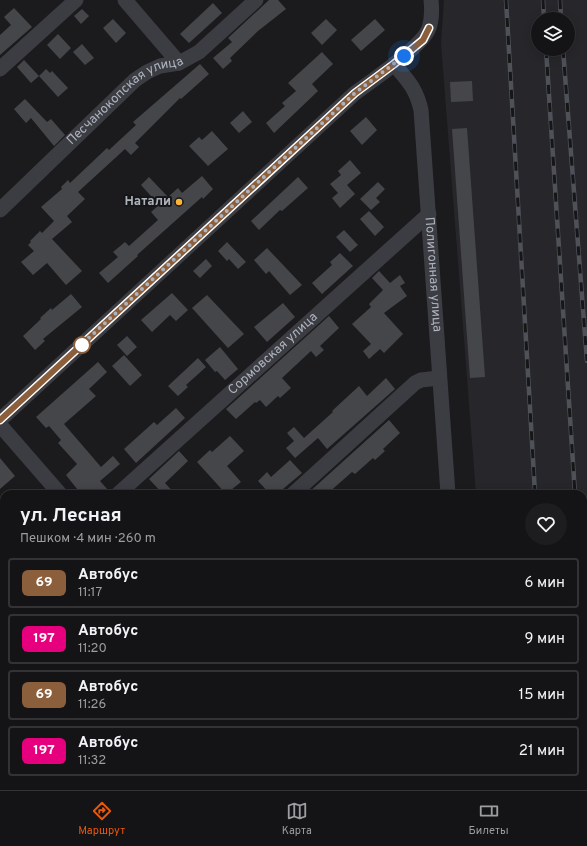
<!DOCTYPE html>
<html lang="ru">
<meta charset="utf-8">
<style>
body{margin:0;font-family:Overpass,sans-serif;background:#1d1d1f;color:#f1f3f6;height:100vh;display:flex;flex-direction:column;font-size:15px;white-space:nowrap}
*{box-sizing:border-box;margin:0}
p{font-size:13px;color:#9d9ea1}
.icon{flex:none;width:22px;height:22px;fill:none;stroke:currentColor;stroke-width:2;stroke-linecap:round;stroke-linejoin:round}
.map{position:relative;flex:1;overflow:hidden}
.details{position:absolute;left:0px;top:490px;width:587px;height:300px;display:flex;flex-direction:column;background:#141416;border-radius:12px 12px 0 0;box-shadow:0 2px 10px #0003,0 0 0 1px #333335}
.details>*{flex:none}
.badge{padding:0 8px;border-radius:6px;font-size:14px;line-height:26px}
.controls{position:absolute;left:531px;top:12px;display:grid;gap:8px}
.controls a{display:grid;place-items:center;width:44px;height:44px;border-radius:50%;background:#141416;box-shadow:0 2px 10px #0003,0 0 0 1px #333335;font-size:20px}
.you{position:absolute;width:20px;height:20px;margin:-10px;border:3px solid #fff;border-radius:50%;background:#1a73e8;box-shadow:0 0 0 6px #1a73e833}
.map>.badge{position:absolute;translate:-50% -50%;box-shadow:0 0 0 2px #fff}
.round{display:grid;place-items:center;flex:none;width:42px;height:42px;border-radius:21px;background:#1d1d1f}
.summary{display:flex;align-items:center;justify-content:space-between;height:68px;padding:0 20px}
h1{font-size:19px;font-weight:700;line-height:30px}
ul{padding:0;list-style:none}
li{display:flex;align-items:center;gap:12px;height:50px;margin:0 8px 6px;padding:0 12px;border:2px solid #333335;border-radius:4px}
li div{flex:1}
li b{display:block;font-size:15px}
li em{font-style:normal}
li .badge{min-width:44px;font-weight:700;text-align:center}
.tab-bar{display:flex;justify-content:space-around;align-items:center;height:56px;border-top:1px solid #333335;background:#141416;font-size:11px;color:#9d9ea1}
.tab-bar a{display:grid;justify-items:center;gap:2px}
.tab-bar .active{color:#ea580c}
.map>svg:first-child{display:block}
.built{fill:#27272b;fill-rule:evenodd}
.building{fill:#45464a}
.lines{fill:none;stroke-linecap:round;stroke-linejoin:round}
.minor{stroke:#3c3d43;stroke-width:15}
.rail-casing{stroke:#4e5158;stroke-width:4.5}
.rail{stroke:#161619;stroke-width:3;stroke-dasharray:9;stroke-linecap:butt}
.line-casing{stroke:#fff;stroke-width:9}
.line{stroke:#8b5e3c;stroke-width:6}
.walk{stroke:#adb2bd;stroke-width:4;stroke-dasharray:0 7.2}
.poi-dot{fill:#fcb435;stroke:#161619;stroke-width:1.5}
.stop-dot{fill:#fff;stroke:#8b5e3c;stroke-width:2}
.labels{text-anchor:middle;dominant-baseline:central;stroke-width:4;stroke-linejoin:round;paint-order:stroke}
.street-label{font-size:13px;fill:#adb2bd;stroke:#161619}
.poi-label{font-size:13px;font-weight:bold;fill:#adb2bd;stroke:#161619;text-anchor:end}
</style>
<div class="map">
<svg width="587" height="790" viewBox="0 0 587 790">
<rect width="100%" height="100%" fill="#1b1b1d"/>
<path class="built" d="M444 0H587V629H583V494H476L441 43ZM538 19H568V49H538Z"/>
<g class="building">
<path d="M269 0H278L286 9 258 31 230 58 232 61 223 69 213 58 232 42 228 38Z"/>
<path d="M213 3 222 13 189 43 180 34Z"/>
<path d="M14 8 32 27 0 55V35L11 25 4 17Z"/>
<path d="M82 9 89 16 81 24 74 16Z"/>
<path d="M113 19 126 33 116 43 103 28Z"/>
<path d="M326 19 337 30 322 45 311 33Z"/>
<path d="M375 19 385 30 361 51 351 40Z"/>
<path d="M58 34 71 48 60 59 47 45Z"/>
<path d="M82 44 94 58 85 65 73 52Z"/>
<path d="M322 52 333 64 312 84 318 91 274 133 266 123 285 106 282 103 296 91 288 83Z"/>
<path d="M24 60 39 76 31 83 17 67Z"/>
<path d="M200 64 209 74 181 99 180 98 135 143 139 147 131 155 125 149 78 192 85 199 67 216 72 222 52 239 82 271 66 285 47 263 33 275 21 262 34 251 28 245 31 242 30 241 40 231 42 233 54 221 41 207 62 189 61 187 68 180 70 183 107 148 109 150 136 125 133 122Z"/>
<path d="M46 69 50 73 52 71 68 88 58 97 39 76Z"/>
<path d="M472 81 473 101 451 102 450 82Z"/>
<path d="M25 99 47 122 51 119 65 135 54 146 31 118 26 123 14 109Z"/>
<path d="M243 111 252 122 239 133 230 123Z"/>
<path d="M366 117 377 130 362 145 350 131Z"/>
<path d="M467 128 485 377 470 378 452 129Z"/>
<path d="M212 131 228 149 208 166 189 146 199 137 202 140Z"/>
<path d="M350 160 361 173 347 185 355 194 340 208 332 198 338 193 330 184 341 175 338 171Z"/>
<path d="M202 176 213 189 203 199 202 197 137 255 138 256 108 283 99 273 118 257 113 252 125 242 129 246 158 220 151 212 159 205 141 185 149 177 168 197 178 188 182 193Z"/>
<path d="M298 177 308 188 282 211 280 210 259 230 251 221Z"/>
<path d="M378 182 385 189 376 198 380 202 371 210 360 199Z"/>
<path d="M369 211 384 227 375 236 360 219Z"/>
<path d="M344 230 358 245 350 252 336 237Z"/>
<path d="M227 242 246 262 238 269 229 259 227 261 218 251Z"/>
<path d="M267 248 302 285 290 295 269 271 266 274 254 260Z"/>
<path d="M340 253 353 266 322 294 312 283 332 265 330 262Z"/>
<path d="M206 259 212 266 200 278 193 271Z"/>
<path d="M379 271 390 283 400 275 405 283 400 286 407 296 384 313 403 334 384 353 380 349 369 359 363 351 371 344 352 324 371 307 369 304 383 290 372 278Z"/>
<path d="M172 293 188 310 176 321 170 315 152 332 141 320Z"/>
<path d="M71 294 82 307 43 339 45 341 35 350 23 336 41 319 40 318 51 308 52 310Z"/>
<path d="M207 295 244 334 228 348 192 308Z"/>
<path d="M283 303 295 317 267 342 254 327Z"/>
<path d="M329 316 339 328 320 346 324 350 316 357 311 351 282 378 291 388 280 398 278 396 266 407 260 400 256 403 255 402 236 419 226 409Z"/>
<path d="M127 336 137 347 127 356 117 345Z"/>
<path d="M220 347 238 369 225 380 217 371 215 372 205 360Z"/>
<path d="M124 355 142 375 130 386 112 366Z"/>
<path d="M198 358 206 367 186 385 188 387 178 396 168 386Z"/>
<path d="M98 362 107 372 89 389 96 396 64 424 101 467 113 456 120 464 100 481 107 489 101 494H81L66 475 77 464 58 443 61 440 49 426 46 428 36 417Z"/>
<path d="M386 378 395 389 327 449 318 438 295 458 286 448 294 441 287 433 294 427 304 438 333 412 332 411 359 386 367 396Z"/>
<path d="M176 408 185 418 136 463 124 449 154 422 157 425Z"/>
<path d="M389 420 400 433 383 449 385 451 375 460 373 458 355 474 352 472 327 494H307Z"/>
<path d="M230 436 244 451 227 466 241 482 226 494 197 462 210 450 212 452Z"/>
<path d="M179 451 188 461 165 483 175 494H163L149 479Z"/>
<path d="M0 458 15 476 0 489Z"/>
<path d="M290 460 302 473 277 494H270L258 481 267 472 271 477Z"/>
</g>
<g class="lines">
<g class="minor">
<path d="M125 0 179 63"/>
<path id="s1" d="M394 64C408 81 416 88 421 110L448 494"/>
<path d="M0 69 76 0"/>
<path id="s2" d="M0 210 135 80 147 72 160 66 179 63 199 52 256 0"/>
<path d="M0 420 355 93C373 80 423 46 429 28 432 19 432 9 431 0"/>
<path d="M0 425 60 494"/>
<path id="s3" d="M118 494 429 214"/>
<path d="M293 494 415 383 421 380 439 378"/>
<path d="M0 601 4 597"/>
<path d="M583 739 586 738"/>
<path d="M0 767 4 763"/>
<path d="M327 786 331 790"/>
<path d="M470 786V790"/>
<path d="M96 790 101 786"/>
<path d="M236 790 241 786"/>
<path d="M497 790 504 786"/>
</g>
<defs>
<g id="rail">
<path d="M506 0 535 493"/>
<path d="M543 0 544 19"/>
<path d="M560 0 561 19"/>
<path d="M546 49 575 494"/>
<path d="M563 49 587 361"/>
</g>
</defs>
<use href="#rail" class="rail-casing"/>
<use href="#rail" class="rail"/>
</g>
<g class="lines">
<defs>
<path id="line" d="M0 420 355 93 394 64 423 40 429 28"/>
</defs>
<use href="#line" class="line-casing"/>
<use href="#line" class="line"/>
<path class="walk" d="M82 345 80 346 355 93 404 56"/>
</g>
<circle class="poi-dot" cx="179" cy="202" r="4"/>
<circle class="stop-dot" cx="82" cy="345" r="8"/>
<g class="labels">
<g class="street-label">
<text stroke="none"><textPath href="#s2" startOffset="168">Песчанокопская улица</textPath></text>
<text stroke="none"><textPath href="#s1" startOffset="219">Полигонная улица</textPath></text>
<text stroke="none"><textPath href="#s3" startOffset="209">Сормовская улица</textPath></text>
</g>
<g class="poi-label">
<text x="171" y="202">Натали</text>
</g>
</g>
</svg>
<div class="controls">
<a><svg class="icon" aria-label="layers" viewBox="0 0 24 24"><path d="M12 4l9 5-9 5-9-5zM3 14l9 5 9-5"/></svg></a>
</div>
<div class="you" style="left:404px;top:56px"></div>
<section class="details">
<div class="summary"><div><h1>ул. Лесная</h1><p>Пешком · 4 мин · 260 m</p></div><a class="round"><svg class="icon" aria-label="heart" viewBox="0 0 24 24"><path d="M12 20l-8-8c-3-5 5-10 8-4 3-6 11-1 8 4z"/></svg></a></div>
<ul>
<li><span class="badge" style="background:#8b5e3c;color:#fff">69</span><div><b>Автобус</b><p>11:17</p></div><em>6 мин</em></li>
<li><span class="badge" style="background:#e6007e;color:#fff">197</span><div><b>Автобус</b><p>11:20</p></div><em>9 мин</em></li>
<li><span class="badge" style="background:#8b5e3c;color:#fff">69</span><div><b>Автобус</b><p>11:26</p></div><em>15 мин</em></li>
<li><span class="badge" style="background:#e6007e;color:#fff">197</span><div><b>Автобус</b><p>11:32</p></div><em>21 мин</em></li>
</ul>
</section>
</div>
<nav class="tab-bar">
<a class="active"><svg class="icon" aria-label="directions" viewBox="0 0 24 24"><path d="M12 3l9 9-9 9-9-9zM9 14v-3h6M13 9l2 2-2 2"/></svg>Маршрут</a>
<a><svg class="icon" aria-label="map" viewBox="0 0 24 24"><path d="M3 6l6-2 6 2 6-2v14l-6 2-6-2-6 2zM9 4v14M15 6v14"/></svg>Карта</a>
<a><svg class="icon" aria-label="tickets" viewBox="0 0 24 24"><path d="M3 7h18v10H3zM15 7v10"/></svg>Билеты</a>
</nav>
